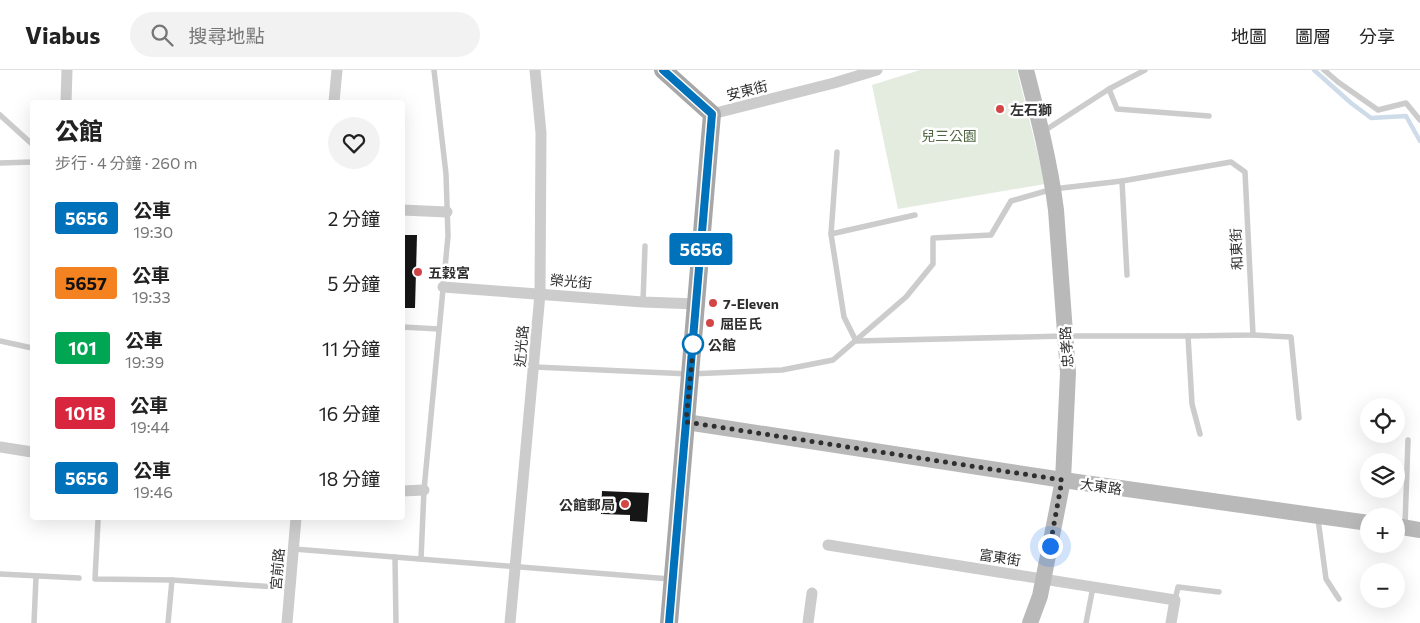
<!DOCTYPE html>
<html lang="zh-TW">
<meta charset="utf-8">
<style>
body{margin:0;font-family:Commissioner,"Noto Sans TC",sans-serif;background:#f2f2f2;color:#222;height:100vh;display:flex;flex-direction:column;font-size:19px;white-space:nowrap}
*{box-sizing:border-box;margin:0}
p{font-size:16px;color:#767676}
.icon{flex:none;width:28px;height:28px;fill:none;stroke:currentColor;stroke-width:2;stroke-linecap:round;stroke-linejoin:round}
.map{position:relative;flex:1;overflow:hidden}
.panel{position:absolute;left:30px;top:30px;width:375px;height:420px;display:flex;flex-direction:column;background:#fff;border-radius:5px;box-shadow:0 5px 20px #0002}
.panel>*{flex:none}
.badge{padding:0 10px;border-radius:4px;font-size:18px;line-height:32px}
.controls{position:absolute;left:1360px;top:328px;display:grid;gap:10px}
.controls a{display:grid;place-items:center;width:45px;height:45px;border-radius:50%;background:#fff;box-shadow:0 5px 20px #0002;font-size:25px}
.you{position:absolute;width:25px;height:25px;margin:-12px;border:4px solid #fff;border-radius:50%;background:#1a73e8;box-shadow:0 0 0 8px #1a73e833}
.map>.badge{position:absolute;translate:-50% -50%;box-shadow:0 0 0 2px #fff}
.round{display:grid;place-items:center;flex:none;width:52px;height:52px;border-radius:26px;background:#f2f2f2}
.head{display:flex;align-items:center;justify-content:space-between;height:85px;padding:0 25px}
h1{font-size:24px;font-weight:800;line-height:38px}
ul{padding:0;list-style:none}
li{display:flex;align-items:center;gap:15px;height:65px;padding:0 25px}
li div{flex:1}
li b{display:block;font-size:19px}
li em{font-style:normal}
li .badge{min-width:55px;font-weight:700;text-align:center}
header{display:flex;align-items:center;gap:30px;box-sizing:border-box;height:70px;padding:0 25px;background:#fff;border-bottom:1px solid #e0e0e0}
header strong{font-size:24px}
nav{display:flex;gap:28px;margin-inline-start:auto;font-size:18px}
.search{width:350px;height:45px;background:#f2f2f2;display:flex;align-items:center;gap:12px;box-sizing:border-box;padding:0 18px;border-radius:28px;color:#767676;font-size:19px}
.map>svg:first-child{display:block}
.green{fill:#e4ebdf}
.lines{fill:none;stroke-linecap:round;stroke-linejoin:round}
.stream{stroke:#cddce8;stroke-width:4.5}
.building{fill:#161616}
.lane{stroke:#ccc;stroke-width:5.5}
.street{stroke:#ccc;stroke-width:11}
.secondary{stroke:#b9b9b9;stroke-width:16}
.primary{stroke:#a7a7a7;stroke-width:18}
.line-casing{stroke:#fff;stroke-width:11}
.line{stroke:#0072bc;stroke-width:8}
.walk{stroke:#2f2f2f;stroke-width:5;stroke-dasharray:0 9}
.poi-dot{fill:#d24645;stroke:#fff;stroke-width:2}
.stop-dot{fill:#fff;stroke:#0072bc;stroke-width:2.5}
.labels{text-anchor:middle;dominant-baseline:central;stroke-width:5;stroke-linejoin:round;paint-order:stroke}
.street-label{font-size:14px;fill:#2f2f2f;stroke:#fff}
.poi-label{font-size:14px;font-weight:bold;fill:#2f2f2f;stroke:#fff;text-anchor:start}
.park-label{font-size:14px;fill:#506641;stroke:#fff}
.stop-label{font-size:14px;font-weight:bold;fill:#2f2f2f;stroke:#fff;text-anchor:start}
</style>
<header>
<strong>Viabus</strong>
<div class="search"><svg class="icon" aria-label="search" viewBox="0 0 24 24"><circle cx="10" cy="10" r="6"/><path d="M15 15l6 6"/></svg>搜尋地點</div>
<nav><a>地圖</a><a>圖層</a><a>分享</a></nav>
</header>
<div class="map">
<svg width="1420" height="553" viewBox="0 0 1420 553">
<rect width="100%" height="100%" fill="#fff"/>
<path class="green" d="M920 0H1017L1045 114 898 139 872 15Z"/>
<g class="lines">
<path class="stream" d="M1314 0 1351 33 1371 48 1406 46 1420 71"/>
</g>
<g class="building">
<path d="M402 165H417L415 238H402Z"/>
<path d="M602 421 649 423 647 452 630 451V445L601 444Z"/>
</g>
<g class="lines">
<g class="lane">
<path d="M1324 0 1338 12 1378 40 1406 33 1420 50"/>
<path d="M1109 19 1117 39 1209 46"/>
<path d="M0 45 32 74"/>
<path d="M1044 61 1109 19 1145 0"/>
<path d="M0 93 32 92"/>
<path d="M1122 111 1127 205"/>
<path d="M831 164 915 145"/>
<path d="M643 232 645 176"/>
<path d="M402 257 439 259"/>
<path d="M1253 265 1291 267 1299 348"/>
<path d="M1188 266 1192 334 1200 364"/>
<path d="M0 271 32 278"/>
<path d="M535 297 690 304 782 300 833 290 906 227 933 194V168L991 165 1011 131 1053 119 1122 111 1231 92 1245 102 1253 265 1188 266H1065L856 271 844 247 831 164 837 82"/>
<path d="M1318 449 1326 509 1339 529"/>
<path d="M98 451 95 509 172 510 168 553"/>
<path d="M1405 455 1408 370"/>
<path d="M294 479 670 509"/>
<path d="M395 487 396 553"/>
<path d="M421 489 424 420 448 166 446 104 434 0"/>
<path d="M0 504 79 508"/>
<path d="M172 510 290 518"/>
<path d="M1175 530 1178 517 1219 522"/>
<path d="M34 553 36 507"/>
<path d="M1086 553 1093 517"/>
</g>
<g class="street">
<path d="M66 32 67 0"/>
<path d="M334 32 337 0"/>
<path d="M712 44 834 13 877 0"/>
<path d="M402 140 447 142"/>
<path d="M443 217 643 232 697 234"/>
<path d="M0 377 32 382"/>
<path d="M402 421 424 420"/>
<path d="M828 475 1175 530 1171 553"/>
<path d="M287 553 296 448"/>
<path d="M510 553 540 224 541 63 535 0"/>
<path d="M808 553 812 523"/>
</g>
<g class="secondary">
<path d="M1026 0C1038 46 1050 93 1056 140L1068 303 1063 410 1040 526 1030 553"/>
<path d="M686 352 1063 410 1369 453"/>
<path d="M1396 456 1420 460"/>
</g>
<path class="primary" d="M663 0 712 44 669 553"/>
</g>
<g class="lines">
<defs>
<path id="line" d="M663 0 712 44 669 553"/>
</defs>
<use href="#line" class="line-casing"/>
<use href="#line" class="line"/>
<path class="walk" d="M693 274 694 269 686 352 1062 410 1050 476"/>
</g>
<g class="poi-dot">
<circle cx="1000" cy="39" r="5"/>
<circle cx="418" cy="202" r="5"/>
<circle cx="713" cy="233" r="5"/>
<circle cx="710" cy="253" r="5"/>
<circle cx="625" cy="434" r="5"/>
</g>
<circle class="stop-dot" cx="693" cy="274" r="10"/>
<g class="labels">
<g class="street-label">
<text transform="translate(747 20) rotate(-14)">安東街</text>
<text transform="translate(1236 179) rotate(-93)">和東街</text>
<text transform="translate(571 211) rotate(5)">榮光街</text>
<text transform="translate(521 276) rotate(-85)">近光路</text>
<text transform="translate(1066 277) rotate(-94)">忠孝路</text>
<text transform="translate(1101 416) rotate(8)">大東路</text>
<text transform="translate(1000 487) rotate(9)">富東街</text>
<text transform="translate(277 499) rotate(-85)">宮前路</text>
</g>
<g class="poi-label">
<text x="1010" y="39">左石獅</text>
<text x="428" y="202">五穀宮</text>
<text x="723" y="233">7-Eleven</text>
<text x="720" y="253">屈臣氏</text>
<text x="615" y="434" text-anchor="end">公館郵局</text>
</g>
<g class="park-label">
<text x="949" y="65">兒三公園</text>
</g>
<g class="stop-label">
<text x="708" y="274">公館</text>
</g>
</g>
</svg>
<div class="controls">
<a><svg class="icon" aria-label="locate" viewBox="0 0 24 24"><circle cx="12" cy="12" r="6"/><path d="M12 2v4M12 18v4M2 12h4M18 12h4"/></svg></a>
<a><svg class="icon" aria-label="layers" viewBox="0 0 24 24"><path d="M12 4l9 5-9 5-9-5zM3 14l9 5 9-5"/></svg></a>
<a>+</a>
<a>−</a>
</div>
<div class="you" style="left:1050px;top:476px"></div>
<b class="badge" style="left:701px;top:179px;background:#0072bc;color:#fff">5656</b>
<section class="panel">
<div class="head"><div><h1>公館</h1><p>步行 · 4 分鐘 · 260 m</p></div><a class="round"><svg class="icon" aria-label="heart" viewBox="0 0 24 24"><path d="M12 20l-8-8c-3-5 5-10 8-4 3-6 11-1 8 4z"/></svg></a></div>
<ul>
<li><span class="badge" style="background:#0072bc;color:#fff">5656</span><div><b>公車</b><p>19:30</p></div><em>2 分鐘</em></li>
<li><span class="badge" style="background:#f58220;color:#111">5657</span><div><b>公車</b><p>19:33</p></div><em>5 分鐘</em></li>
<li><span class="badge" style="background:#00a651;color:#fff">101</span><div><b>公車</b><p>19:39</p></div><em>11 分鐘</em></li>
<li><span class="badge" style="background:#d7263d;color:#fff">101B</span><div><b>公車</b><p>19:44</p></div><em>16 分鐘</em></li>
<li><span class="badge" style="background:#0072bc;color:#fff">5656</span><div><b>公車</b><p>19:46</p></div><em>18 分鐘</em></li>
</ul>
</section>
</div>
